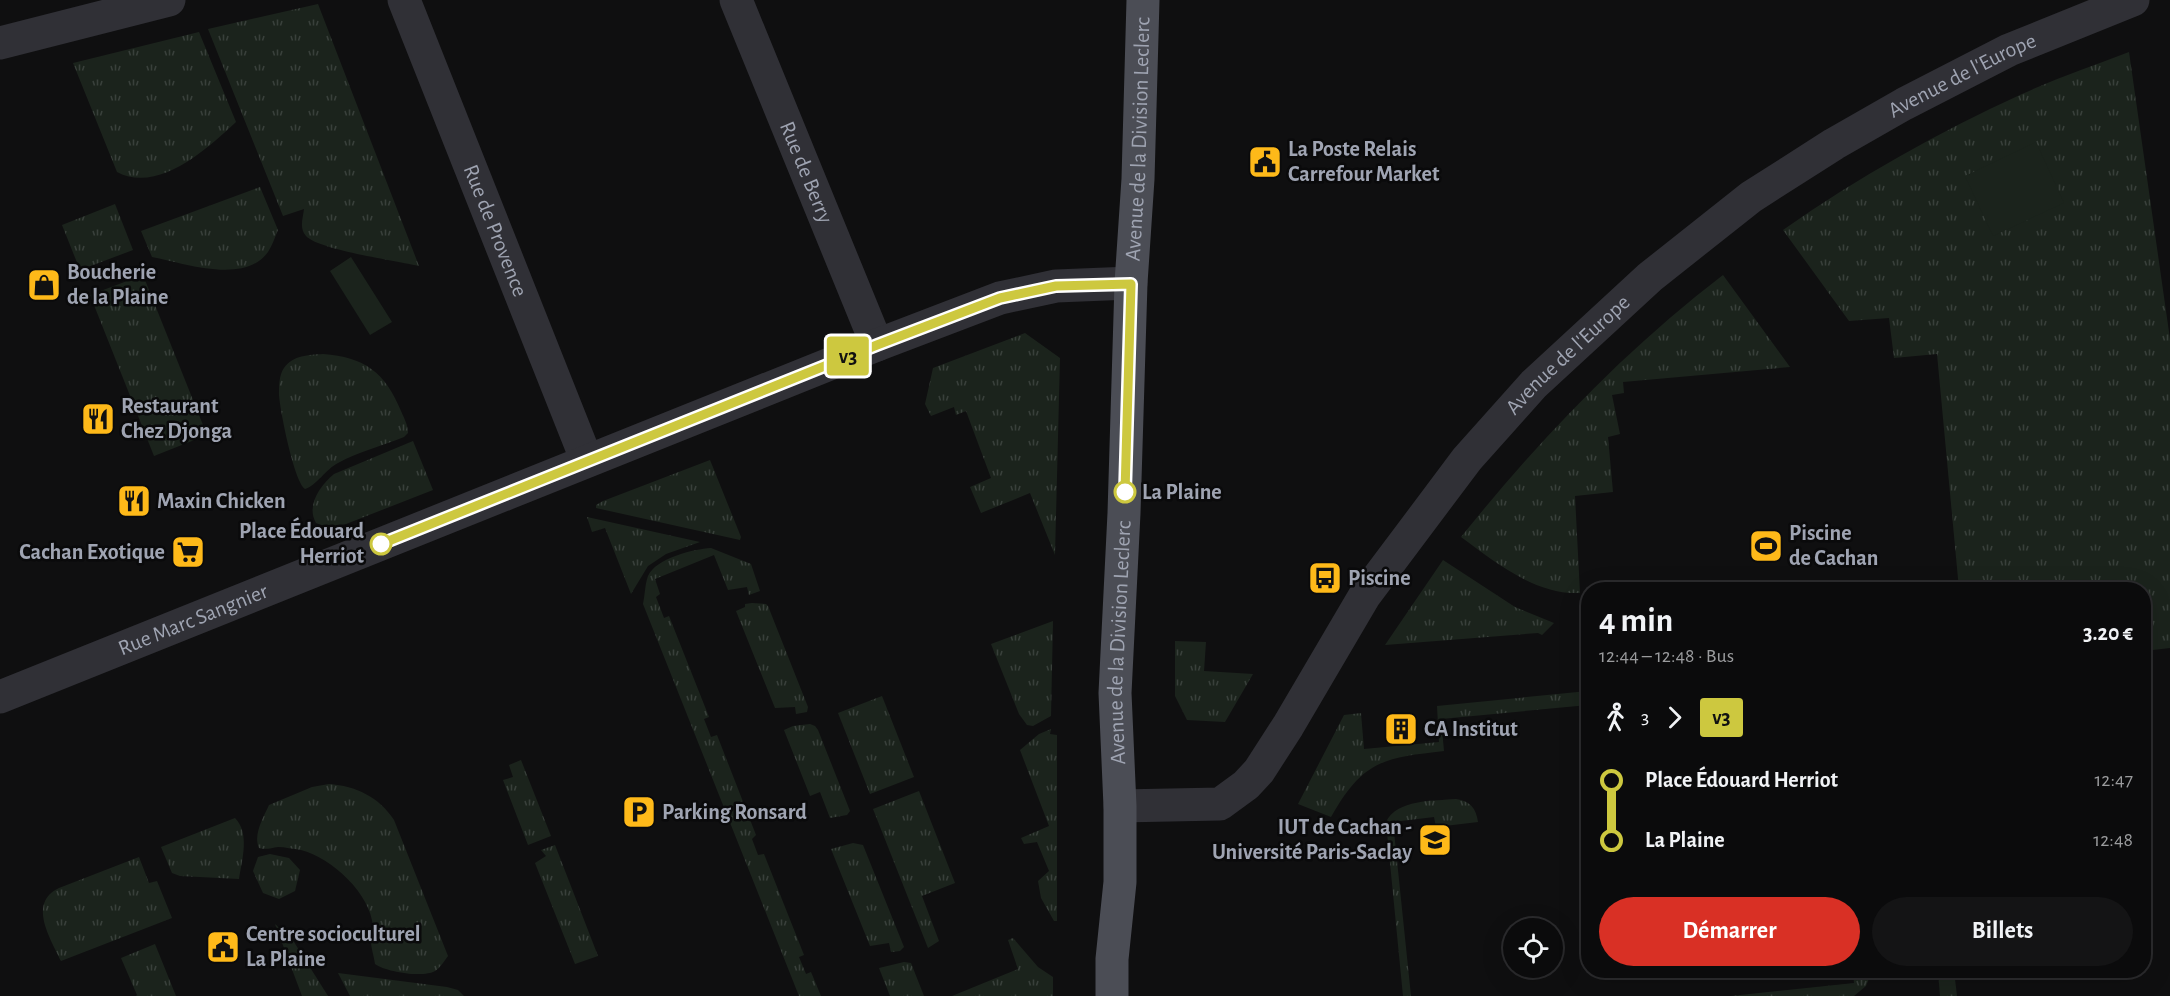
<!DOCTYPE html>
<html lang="fr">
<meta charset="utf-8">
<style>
body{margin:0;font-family:"Alegreya Sans",sans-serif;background:#141415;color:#f1f3f6;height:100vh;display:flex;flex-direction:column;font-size:22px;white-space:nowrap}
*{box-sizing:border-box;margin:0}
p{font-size:20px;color:#9a9b9d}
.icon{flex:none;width:33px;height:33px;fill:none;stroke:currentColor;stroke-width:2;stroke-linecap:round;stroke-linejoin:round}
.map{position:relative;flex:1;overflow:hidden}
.details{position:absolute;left:1581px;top:582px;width:570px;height:396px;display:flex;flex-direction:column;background:#0b0b0c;border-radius:24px;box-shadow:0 6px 24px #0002,0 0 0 2px #2b2b2d}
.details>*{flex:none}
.badge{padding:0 12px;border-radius:4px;font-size:21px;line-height:39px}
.fabs{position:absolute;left:1503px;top:918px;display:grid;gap:12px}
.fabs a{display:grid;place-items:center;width:60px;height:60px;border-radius:50%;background:#0b0b0c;box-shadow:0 6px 24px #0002,0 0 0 2px #2b2b2d;font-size:30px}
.map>.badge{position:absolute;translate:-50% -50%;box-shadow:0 0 0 3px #fff}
.legs{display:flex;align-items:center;gap:9px;height:66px;padding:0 18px;font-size:20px}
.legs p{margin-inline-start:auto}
.head{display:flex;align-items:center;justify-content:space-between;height:102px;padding:0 18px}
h1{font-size:33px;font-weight:700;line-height:45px}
.primary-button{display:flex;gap:12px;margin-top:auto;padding:12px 18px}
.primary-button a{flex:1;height:69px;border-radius:36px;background:#d93025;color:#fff;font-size:24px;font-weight:700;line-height:69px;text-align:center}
.primary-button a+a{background:#141415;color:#f1f3f6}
ul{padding:0 18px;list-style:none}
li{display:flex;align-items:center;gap:21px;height:60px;font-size:22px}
li i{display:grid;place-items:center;width:9px;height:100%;margin:0 8px;background:currentColor}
li i::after{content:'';width:15px;height:15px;margin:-8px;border:4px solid;border-radius:50%;background:#0b0b0c}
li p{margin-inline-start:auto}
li:first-child i{background:linear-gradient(#0000 50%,currentColor 0)}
li:last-child i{background:linear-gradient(currentColor 50%,#0000 0)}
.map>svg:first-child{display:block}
.grass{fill:url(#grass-tufts)}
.pitch{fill:#1b231c}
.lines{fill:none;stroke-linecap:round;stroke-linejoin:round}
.minor{stroke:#303036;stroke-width:33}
.major{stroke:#4b4d55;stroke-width:33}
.line-1-casing{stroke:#fff;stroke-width:14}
.line-1{stroke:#cdc83f;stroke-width:9}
.stop-1-dot{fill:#fff;stroke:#cdc83f;stroke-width:3}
.labels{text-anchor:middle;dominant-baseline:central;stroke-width:5;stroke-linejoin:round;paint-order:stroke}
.street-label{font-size:22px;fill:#9fa4b2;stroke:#0a0a0b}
.poi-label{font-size:22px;font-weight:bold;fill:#9fa4b2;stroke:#0a0a0b;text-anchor:start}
.stop-label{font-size:22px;font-weight:bold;fill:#9fa4b2;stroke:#0a0a0b;text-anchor:start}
</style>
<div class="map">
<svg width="2170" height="996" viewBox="0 0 2170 996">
<defs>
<pattern id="grass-tufts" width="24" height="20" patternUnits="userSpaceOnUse" patternTransform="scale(1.5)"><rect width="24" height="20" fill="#1b231c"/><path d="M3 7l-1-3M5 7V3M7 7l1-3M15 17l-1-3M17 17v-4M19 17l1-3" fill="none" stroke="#39403b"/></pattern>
</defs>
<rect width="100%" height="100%" fill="#0f0f10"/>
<g class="grass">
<path d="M318 4 419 266C398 261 319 250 306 236 299 228 303 218 304 209L283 216 208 29Z"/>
<path d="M199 32 236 122C207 149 158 194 117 172L73 63Z"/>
<path d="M2129 52 2170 339V648L2144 651V590L1959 589 1937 354 1894 358 1889 318 1849 321 1783 230C1858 177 1939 132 2022 94 2057 78 2093 66 2129 52Z"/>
<path d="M260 187 278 230C275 237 272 246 268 252 244 285 184 263 152 257L141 231Z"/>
<path d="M115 204 133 250 80 270 62 225Z"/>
<path d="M143 275 207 435 154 456 90 295Z"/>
<path d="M1723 275 1790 367 1623 382 1624 393 1612 395 1620 434 1608 437 1613 492 1575 496 1580 593C1535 595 1495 562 1461 537 1539 440 1624 351 1723 275Z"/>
<path d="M1025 333 1060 358 1055 555 1030 493 981 513 970 487 991 478 966 411 956 415 954 407 931 416 925 404 933 368Z"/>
<path d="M323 354C364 357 385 372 401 411 404 418 408 425 408 433L404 437C382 446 358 452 338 463 326 469 316 486 305 489 294 481 280 410 279 395 279 386 279 375 284 368 293 355 309 355 323 354Z"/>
<path d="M413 441 433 490 346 524 327 527 316 523C306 505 320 486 334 474Z"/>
<path d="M710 460 741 537 740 540 596 508V505L603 501Z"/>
<path d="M587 517 700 542 666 554 648 566 631 594 605 528 592 532Z"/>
<path d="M711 548 751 564 760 591 749 595 747 587 728 590 714 555 655 579 660 594 656 597 664 618 669 616 709 717 704 719 711 737 717 735 756 835 752 839 758 855 764 854 804 955 799 957 806 974 811 972 821 996H799L643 604C645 595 645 584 648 576 656 558 694 549 711 548Z"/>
<path d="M1443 560 1515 607 1554 623 1542 635 1538 633 1385 645Z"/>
<path d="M752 603 766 604 768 606 808 707 807 712 796 714 795 707 775 708 736 611 745 607V604Z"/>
<path d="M1053 621 1051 716 1033 726 1027 725 1019 714 991 644Z"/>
<path d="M1175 641 1206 642 1204 671 1253 674 1225 722 1187 720 1175 696Z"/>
<path d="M1588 691V705L1441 719 1444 751C1382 758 1363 761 1331 817L1298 804 1344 715 1361 713 1364 749 1439 742 1437 706Z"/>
<path d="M882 696 914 777 870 794 838 713Z"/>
<path d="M810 724 815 726 818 730 850 811 847 815 830 818 820 792 810 796 784 730 793 726Z"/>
<path d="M1051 729 1050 734 1057 735V921H1054L1041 898 1038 881 1049 871 1037 842 1024 844 1021 838 1049 826 1020 750 1039 734Z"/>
<path d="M521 760 551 836 528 845 503 780 513 777 509 765Z"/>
<path d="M329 784C356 786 379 797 394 820L448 956C444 961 441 967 435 971 423 978 386 972 375 964 374 956 371 948 371 941 371 936 374 932 373 927 371 894 332 858 301 850 293 849 285 847 278 847 271 848 266 850 259 848 253 835 263 818 269 805L312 787Z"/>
<path d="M919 791 955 883 922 896 939 941 928 948 873 809Z"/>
<path d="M1456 799C1470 801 1476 808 1478 822L1436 827 1434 817 1393 822 1411 996H1403L1386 822C1397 799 1434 801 1456 799Z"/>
<path d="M235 818C250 833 242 860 239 879L180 876 172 873 161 847Z"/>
<path d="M853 843 863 845 904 947 900 951 891 952 889 943 870 946 831 849Z"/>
<path d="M555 845 598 956 575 964 535 863 546 856 541 850Z"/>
<path d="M270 854 289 858 300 870 295 891 279 899 263 893 253 871 258 857Z"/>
<path d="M139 857 149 883 157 881 172 918 61 961C51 939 27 903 59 888Z"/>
<path d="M275 924 294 942 328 996H302Z"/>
<path d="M1013 938 1038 967 1053 977V996H952L1018 969 1008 940Z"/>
<path d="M155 944 176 996H136L137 995 121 958Z"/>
<path d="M904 962 911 963 924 996H890L879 968Z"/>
<path d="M1853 971H1872L1866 986 1854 996H1731L1854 983Z"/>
<path d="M1938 971H1954L1957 996H1940Z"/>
<path d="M338 973 447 987 458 990 464 996H350Z"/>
</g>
<g class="pitch">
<path d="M2036 142 2064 203 1993 236 1965 176Z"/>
<path d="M351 257 392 322 370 335 330 271Z"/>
</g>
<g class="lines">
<g class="minor">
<path id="s1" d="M404 0 587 461"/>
<path id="s2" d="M736 0 877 345"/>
<path d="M0 43 169 0"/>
<path id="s3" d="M0 697 877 345 1000 298 1056 286 1131 283"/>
<path id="s4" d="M1120 806 1220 804 1246 785 1259 771 1288 726 1365 595 1467 459 1534 384 1650 277 1751 197 1834 144 1904 104 2009 50 2133 0"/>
</g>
<path class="major" id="s5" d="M1112 996V959L1120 882V806L1115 693 1124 513 1131 283 1138 179 1143 0"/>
</g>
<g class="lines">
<defs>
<path id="line-1" d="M381 544 877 345 1000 298 1056 286 1131 284 1125 492"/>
</defs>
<use href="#line-1" class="line-1-casing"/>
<use href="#line-1" class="line-1"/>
</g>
<defs>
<symbol id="civic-square" viewBox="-11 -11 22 22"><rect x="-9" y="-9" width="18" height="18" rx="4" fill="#feb919" stroke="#0a0a0b"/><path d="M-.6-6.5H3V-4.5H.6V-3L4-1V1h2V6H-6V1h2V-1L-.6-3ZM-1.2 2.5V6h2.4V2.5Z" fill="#111"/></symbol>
<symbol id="shop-square" viewBox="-11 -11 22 22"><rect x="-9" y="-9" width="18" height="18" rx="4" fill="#feb919" stroke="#0a0a0b"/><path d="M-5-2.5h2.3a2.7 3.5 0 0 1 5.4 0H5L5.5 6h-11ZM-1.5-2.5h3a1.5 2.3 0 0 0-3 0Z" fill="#111"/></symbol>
<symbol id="restaurant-square" viewBox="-11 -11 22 22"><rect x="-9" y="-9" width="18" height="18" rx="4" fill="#feb919" stroke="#0a0a0b"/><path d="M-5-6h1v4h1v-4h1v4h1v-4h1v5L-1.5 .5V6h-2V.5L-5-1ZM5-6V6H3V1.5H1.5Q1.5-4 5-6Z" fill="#111"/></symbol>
<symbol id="stadium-square" viewBox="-11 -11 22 22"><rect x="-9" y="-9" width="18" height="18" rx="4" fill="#feb919" stroke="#0a0a0b"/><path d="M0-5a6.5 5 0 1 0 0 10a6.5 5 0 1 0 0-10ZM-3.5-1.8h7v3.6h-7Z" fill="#111"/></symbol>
<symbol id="supermarket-square" viewBox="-11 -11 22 22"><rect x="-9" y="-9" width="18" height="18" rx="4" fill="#feb919" stroke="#0a0a0b"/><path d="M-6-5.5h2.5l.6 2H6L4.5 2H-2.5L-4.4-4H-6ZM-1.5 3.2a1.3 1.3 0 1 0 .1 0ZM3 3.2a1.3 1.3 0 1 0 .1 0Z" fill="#111"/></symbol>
<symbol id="bus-square" viewBox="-11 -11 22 22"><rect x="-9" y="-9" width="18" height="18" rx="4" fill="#feb919" stroke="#0a0a0b"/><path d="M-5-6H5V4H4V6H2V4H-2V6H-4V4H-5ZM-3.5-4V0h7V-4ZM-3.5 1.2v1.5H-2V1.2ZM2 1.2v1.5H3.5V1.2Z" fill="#111"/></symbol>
<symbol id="building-square" viewBox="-11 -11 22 22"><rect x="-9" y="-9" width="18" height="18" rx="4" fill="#feb919" stroke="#0a0a0b"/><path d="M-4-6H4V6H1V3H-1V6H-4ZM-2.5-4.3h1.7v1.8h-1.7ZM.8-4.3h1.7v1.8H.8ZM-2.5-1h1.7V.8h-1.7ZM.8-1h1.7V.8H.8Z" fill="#111"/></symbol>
<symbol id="parking-square" viewBox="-11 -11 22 22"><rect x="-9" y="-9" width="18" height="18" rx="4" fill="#feb919" stroke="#0a0a0b"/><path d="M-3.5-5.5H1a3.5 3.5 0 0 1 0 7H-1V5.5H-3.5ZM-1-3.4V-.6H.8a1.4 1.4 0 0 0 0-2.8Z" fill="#111"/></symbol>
<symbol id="university-square" viewBox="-11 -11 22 22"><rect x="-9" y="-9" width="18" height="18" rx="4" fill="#feb919" stroke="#0a0a0b"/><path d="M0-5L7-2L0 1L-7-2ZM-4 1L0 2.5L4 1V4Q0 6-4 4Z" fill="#111"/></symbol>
</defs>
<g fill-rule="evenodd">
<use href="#civic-square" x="1246" y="143" width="38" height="38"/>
<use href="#shop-square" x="25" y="266" width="38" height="38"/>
<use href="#restaurant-square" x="79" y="400" width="38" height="38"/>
<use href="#restaurant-square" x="115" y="482" width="38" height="38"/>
<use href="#stadium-square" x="1747" y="527" width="38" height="38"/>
<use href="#supermarket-square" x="169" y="533" width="38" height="38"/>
<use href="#bus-square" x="1306" y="559" width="38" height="38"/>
<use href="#building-square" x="1382" y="710" width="38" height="38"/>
<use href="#parking-square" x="620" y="793" width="38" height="38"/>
<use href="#university-square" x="1416" y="821" width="38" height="38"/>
<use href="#civic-square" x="204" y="928" width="38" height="38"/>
</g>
<g class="stop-1-dot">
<circle cx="1125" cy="492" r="10"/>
<circle cx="381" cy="544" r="10"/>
</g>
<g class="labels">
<g class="street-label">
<text stroke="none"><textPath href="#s4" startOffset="1158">Avenue de l'Europe</textPath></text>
<text stroke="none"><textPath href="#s5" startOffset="858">Avenue de la Division Leclerc</textPath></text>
<text stroke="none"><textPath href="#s2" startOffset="186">Rue de Berry</textPath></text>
<text stroke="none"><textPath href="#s1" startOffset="248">Rue de Provence</textPath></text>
<text stroke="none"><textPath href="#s4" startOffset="672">Avenue de l'Europe</textPath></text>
<text stroke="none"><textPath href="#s3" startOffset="208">Rue Marc Sangnier</textPath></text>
<text stroke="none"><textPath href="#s5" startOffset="354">Avenue de la Division Leclerc</textPath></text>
</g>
<g class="poi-label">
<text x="1288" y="149">La Poste Relais<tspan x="1288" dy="25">Carrefour Market</tspan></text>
<text x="67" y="272">Boucherie<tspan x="67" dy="25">de la Plaine</tspan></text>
<text x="121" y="406">Restaurant<tspan x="121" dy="25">Chez Djonga</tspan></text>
<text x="157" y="501">Maxin Chicken</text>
<text x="1789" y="533">Piscine<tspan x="1789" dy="25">de Cachan</tspan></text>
<text x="165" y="552" text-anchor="end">Cachan Exotique</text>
<text x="1348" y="578">Piscine</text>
<text x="1424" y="729">CA Institut</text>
<text x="662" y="812">Parking Ronsard</text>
<text x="1412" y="827" text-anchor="end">IUT de Cachan -<tspan x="1412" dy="25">Université Paris-Saclay</tspan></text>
<text x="246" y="934">Centre socioculturel<tspan x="246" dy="25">La Plaine</tspan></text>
</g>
<g class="stop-label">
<text x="1142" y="492">La Plaine</text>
<text x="364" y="531" text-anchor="end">Place Édouard<tspan x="364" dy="25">Herriot</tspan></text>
</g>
</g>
</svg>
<div class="fabs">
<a><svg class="icon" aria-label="locate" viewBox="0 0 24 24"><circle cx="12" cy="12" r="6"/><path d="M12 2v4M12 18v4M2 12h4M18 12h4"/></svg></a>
</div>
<b class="badge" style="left:848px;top:356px;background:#cdc83f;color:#111">v3</b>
<section class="details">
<div class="head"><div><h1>4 min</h1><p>12:44 – 12:48 · Bus</p></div><b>3.20 €</b></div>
<div class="legs"><svg class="icon" aria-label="walk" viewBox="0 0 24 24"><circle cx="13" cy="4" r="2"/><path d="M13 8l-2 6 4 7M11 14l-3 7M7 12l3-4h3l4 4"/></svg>3<svg class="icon" aria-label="forward" viewBox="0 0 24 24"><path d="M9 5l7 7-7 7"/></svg><b class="badge" style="background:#cdc83f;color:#111">v3</b></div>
<ul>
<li><i style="color:#cdc83f"></i><b>Place Édouard Herriot</b><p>12:47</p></li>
<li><i style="color:#cdc83f"></i><b>La Plaine</b><p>12:48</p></li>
</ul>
<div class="primary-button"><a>Démarrer</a><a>Billets</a></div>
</section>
</div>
